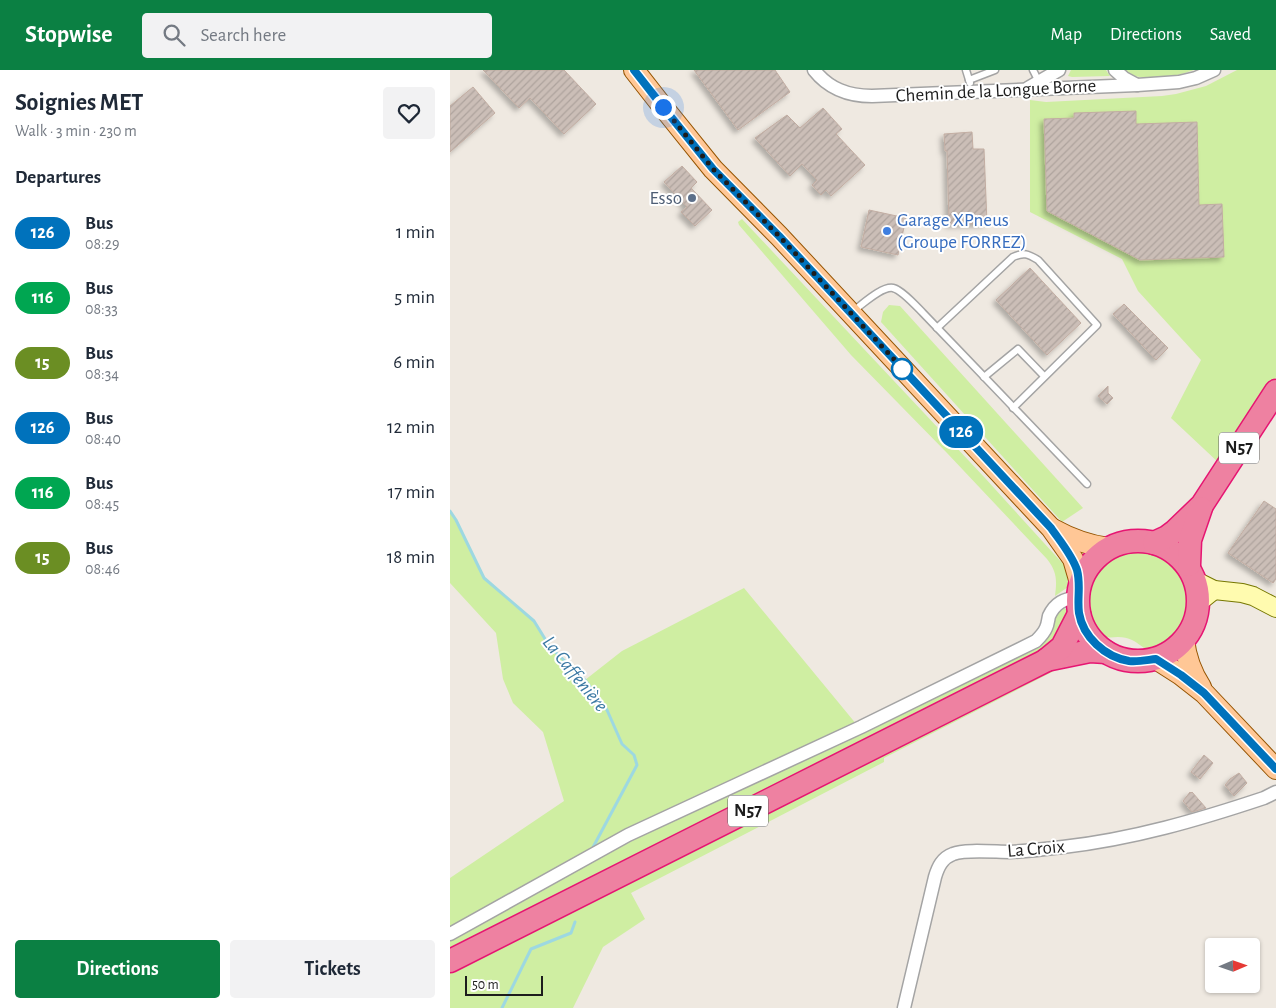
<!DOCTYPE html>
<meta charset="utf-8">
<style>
body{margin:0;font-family:"Alegreya Sans",sans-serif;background:#f2f2f3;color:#1f2937;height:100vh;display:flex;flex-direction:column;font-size:19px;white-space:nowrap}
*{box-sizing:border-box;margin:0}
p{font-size:16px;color:#747a83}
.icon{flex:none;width:28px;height:28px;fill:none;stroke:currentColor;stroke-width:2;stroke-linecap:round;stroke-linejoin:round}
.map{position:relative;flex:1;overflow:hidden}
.sheet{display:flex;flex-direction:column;background:#fff;width:450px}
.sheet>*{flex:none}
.badge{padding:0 10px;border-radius:16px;font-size:18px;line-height:32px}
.needle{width:32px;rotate:88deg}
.buttons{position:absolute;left:755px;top:868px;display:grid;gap:10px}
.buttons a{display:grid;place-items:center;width:55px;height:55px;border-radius:5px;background:#fff;box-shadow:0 1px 4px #0004;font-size:25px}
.scale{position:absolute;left:15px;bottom:12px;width:78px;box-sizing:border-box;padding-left:5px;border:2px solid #1d1d1d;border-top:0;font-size:14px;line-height:18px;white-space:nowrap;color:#1d1d1d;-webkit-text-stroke:4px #fff;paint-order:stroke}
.you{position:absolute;width:25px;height:25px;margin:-12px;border:4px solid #fff;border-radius:50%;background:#1a73e8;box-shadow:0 0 0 8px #1a73e833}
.map>.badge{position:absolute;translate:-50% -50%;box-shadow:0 0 0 2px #fff}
h2{padding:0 15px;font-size:19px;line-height:45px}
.round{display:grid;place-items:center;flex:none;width:52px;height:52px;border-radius:5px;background:#f2f2f3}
.head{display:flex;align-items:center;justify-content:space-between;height:85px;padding:0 15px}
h1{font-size:24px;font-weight:700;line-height:38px}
.primary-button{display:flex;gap:10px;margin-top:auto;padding:10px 15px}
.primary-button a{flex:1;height:58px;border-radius:5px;background:#0b8043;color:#fff;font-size:20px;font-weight:700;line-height:58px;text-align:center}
.primary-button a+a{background:#f2f2f3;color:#1f2937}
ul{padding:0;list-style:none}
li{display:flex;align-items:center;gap:15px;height:65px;padding:0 15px}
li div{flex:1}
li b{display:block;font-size:19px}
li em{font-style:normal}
li .badge{min-width:55px;font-weight:700;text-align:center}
header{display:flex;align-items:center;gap:30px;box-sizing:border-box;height:70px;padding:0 25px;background:#0b8043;color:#fff}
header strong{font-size:24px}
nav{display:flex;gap:28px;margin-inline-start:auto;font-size:18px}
.search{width:350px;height:45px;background:#f2f2f3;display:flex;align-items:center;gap:12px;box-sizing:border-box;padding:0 18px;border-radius:5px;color:#747a83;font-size:19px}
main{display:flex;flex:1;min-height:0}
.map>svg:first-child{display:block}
.grass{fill:#cfeea2}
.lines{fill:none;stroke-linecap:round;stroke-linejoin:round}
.stream{stroke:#9dd8e1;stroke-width:3}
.building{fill:url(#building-hatch);stroke:#c2ada2;filter:url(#shadow)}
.lane-casing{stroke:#a4a4a4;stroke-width:9}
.street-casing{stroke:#a4a4a4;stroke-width:15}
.secondary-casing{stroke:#767700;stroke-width:20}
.primary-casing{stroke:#955400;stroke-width:22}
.highway-casing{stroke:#e61572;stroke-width:25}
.lane{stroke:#fff;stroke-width:6}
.street{stroke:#fff;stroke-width:12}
.secondary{stroke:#fffbaf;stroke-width:18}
.primary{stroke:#ffc796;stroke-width:20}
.highway{stroke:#ee81a1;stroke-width:22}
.line-casing{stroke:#fff;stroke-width:11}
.line{stroke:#0072bc;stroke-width:8}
.walk{stroke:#1d1d1d;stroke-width:5;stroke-dasharray:0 9}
.service-dot{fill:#5c6f8a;stroke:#fff;stroke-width:2}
.shop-dot{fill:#3f7fe0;stroke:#fff;stroke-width:2}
.stop-dot{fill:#fff;stroke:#0072bc;stroke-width:2.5}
.labels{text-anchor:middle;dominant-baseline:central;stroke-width:4;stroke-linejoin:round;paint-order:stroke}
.shield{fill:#fff;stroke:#616161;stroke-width:1}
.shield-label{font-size:18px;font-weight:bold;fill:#1d1d1d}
.street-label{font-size:19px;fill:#1d1d1d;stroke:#fff}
.service-label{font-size:19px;fill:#4e5e75;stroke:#fff;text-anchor:end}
.shop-label{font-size:19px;fill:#366cbe;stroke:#fff;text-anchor:start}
.water-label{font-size:20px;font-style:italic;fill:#3c7aa4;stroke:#fff}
</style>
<header>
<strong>Stopwise</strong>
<div class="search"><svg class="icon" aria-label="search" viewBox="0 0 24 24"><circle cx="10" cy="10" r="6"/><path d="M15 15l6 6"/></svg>Search here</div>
<nav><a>Map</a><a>Directions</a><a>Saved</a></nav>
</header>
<main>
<section class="sheet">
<div class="head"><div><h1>Soignies MET</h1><p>Walk · 3 min · 230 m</p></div><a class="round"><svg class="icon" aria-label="heart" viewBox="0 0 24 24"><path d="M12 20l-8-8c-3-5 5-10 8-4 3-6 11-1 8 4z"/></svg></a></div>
<h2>Departures</h2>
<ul>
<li><span class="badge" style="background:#0072bc;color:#fff">126</span><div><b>Bus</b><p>08:29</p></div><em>1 min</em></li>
<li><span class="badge" style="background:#00a651;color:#fff">116</span><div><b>Bus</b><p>08:33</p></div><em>5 min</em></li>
<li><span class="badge" style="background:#6b8e23;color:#fff">15</span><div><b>Bus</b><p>08:34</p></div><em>6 min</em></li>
<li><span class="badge" style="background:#0072bc;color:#fff">126</span><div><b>Bus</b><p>08:40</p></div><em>12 min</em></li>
<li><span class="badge" style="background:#00a651;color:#fff">116</span><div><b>Bus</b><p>08:45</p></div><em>17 min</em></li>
<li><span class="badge" style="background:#6b8e23;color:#fff">15</span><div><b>Bus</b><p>08:46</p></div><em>18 min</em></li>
</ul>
<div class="primary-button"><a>Directions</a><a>Tickets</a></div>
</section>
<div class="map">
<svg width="826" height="938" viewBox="0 0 826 938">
<defs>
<pattern id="building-hatch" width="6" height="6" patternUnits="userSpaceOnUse" patternTransform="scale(1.25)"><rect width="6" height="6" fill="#cbbeb7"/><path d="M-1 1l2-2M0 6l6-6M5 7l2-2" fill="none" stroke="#aea39d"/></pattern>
<filter id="shadow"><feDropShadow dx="-3.5" dy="3.5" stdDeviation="2.5" flood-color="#0004"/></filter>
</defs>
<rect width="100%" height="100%" fill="#efe9e1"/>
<g class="grass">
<path d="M621 0H656L660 6 622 7 618 6Z"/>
<path d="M672 0H744C722 8 691 13 672 0Z"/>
<path d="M787 0H826V307L770 394 721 348 751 290 688 221 672 189 580 142V30L596 32 712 26 726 24 756 16Z"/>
<path d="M292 149 535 408 584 462 614 495 618 509V517L605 526C607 510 607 502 597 489L497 383 401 285 289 155 288 152Z"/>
<path d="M439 235 450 236 633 438 612 452 431 252 433 242Z"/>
<path d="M0 441 6 450 34 508 84 551 100 577 135 610 172 581 294 518 407 655 0 861V808L114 731 93 662 63 633 53 609 46 563 0 513Z"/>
<path d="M682 481C691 481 699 481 708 484 744 499 749 543 722 569 717 573 709 579 702 580 695 581 689 573 682 570 678 568 673 567 668 567 664 567 660 568 656 567 653 566 650 562 648 560 636 545 635 518 647 503 656 490 668 485 682 481Z"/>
<path d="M613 538 618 540 608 574 0 882V867L179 769 590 574C596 562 601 545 613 538Z"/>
<path d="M627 589 634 594 608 599 434 688V692L181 823 195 849 153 877 123 938H0V902L221 788 604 595Z"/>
</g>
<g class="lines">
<g class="stream">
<path d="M0 441 6 450 34 508 84 551 100 577 135 610 157 640 172 674 184 685 187 695 141 781"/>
<path d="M52 938 81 879 121 863 125 852"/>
</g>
</g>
<g class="building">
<path d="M33 0H114L146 34 114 64 80 28 69 38Z"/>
<path d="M244 0H325L340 22 288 60Z"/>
<path d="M23 17 45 43 0 82V36Z"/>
<path d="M373 38 392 59 386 64 415 95 381 126 376 120 371 125 362 115 367 110 352 94 340 106 305 68 337 45 350 58Z"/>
<path d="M686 41V54L747 52 749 135 772 134 774 187 690 190 597 141 594 49 624 48V43Z"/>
<path d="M522 62 523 79H534L537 153 499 154 497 81H495L494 64Z"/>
<path d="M232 96 247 112 241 118 262 140 245 156 231 142 237 137 214 112Z"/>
<path d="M419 140 456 148 448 185 411 177Z"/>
<path d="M580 198 631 253 597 285 546 230Z"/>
<path d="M674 234 718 278 706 290 663 244Z"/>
<path d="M658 316V323L663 328 657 334 648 326Z"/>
<path d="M814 431 826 439V509L823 513 778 483Z"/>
<path d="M754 685 763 693 750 709 741 702Z"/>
<path d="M789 703 797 713 784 726 775 715 780 709Z"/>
<path d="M740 722 741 723 742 722 756 738 742 742 733 731Z"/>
</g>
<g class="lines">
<defs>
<g id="lane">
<path d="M516 0 520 13"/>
<path d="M583 0 589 12"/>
<path d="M519 10 545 0"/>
<path d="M403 241C413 234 432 216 443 218 452 220 466 236 473 243L637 414"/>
<path d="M487 258 563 187C574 182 578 184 588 190L647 255 563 338"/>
<path d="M534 307 568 279 594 306"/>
</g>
<g id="street">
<path d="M364 0C379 19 398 26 422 26L687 15 729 12 746 8 764 0"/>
<path d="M665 0 674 8 687 15"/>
<path d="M578 18 609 0"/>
<path d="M0 864 178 765 411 657 586 571C590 567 594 563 596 558 598 554 598 550 599 546 605 533 614 528 628 528"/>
<path d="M454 938 485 807C488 797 492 788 503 784 515 779 545 782 560 782 578 781 596 779 613 777 683 769 748 750 814 728L826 722"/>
</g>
<g id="secondary">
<path d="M746 511 764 520 792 523 803 526 826 538"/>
<path d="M749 532 764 520"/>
</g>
<g id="primary">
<path d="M184 0 213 37 263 99 329 166 601 458 623 489 630 513"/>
<path d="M603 459C621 469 638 475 658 478"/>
<path d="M734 570C736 587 741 602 751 617"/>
<path d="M706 589 731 605 754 623 826 699"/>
</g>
<g id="highway">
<circle cx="688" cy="531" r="60"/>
<path d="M704 473 717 467 725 461 752 435 826 321"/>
<path d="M739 495 740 470 751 438"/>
<path d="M596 590 640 581 656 582"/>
<path d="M0 891 595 591 612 577 629 544"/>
</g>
</defs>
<use href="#lane" class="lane-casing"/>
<use href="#street" class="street-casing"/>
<use href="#secondary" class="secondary-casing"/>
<use href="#primary" class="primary-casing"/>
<use href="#highway" class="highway-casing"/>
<use href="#lane" class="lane"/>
<use href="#street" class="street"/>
<use href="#secondary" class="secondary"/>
<use href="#primary" class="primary"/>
<use href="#highway" class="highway"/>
</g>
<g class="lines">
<defs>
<path id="line" d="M184 0 213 37 263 99 329 166 601 458C610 471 622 485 627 500 631 515 627 528 629 543 633 567 655 587 679 591 688 592 697 590 706 589L731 605 754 623 826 699"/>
</defs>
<use href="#line" class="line-casing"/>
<use href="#line" class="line"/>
<path class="walk" d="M213 37 263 99 329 166 454 300 452 299"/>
</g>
<circle class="service-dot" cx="242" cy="128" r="5"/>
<circle class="shop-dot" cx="437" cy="161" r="5"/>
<circle class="stop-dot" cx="452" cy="299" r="10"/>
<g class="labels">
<g class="shield">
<rect x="769" y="362.5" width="40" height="31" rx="4"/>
<rect x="278" y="725.5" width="40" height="31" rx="4"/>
</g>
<g class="shield-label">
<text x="789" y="378">N57</text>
<text x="298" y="741">N57</text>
</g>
<g class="street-label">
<text transform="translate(546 21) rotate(-3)">Chemin de la Longue Borne</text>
<text transform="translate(586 779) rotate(-5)">La Croix</text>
</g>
<g class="service-label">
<text x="232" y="128">Esso</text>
</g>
<g class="shop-label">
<text x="447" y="150">Garage XPneus<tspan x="447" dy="22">(Groupe FORREZ)</tspan></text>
</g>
<g class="water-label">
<text transform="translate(125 604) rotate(51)">La Caffenière</text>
</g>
</g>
</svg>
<div class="buttons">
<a><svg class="needle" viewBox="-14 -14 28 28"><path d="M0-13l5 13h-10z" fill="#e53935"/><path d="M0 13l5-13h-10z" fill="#747a83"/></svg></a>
</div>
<div class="scale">50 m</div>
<div class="you" style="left:213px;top:37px"></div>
<b class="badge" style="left:511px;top:362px;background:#0072bc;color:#fff">126</b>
</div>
</main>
